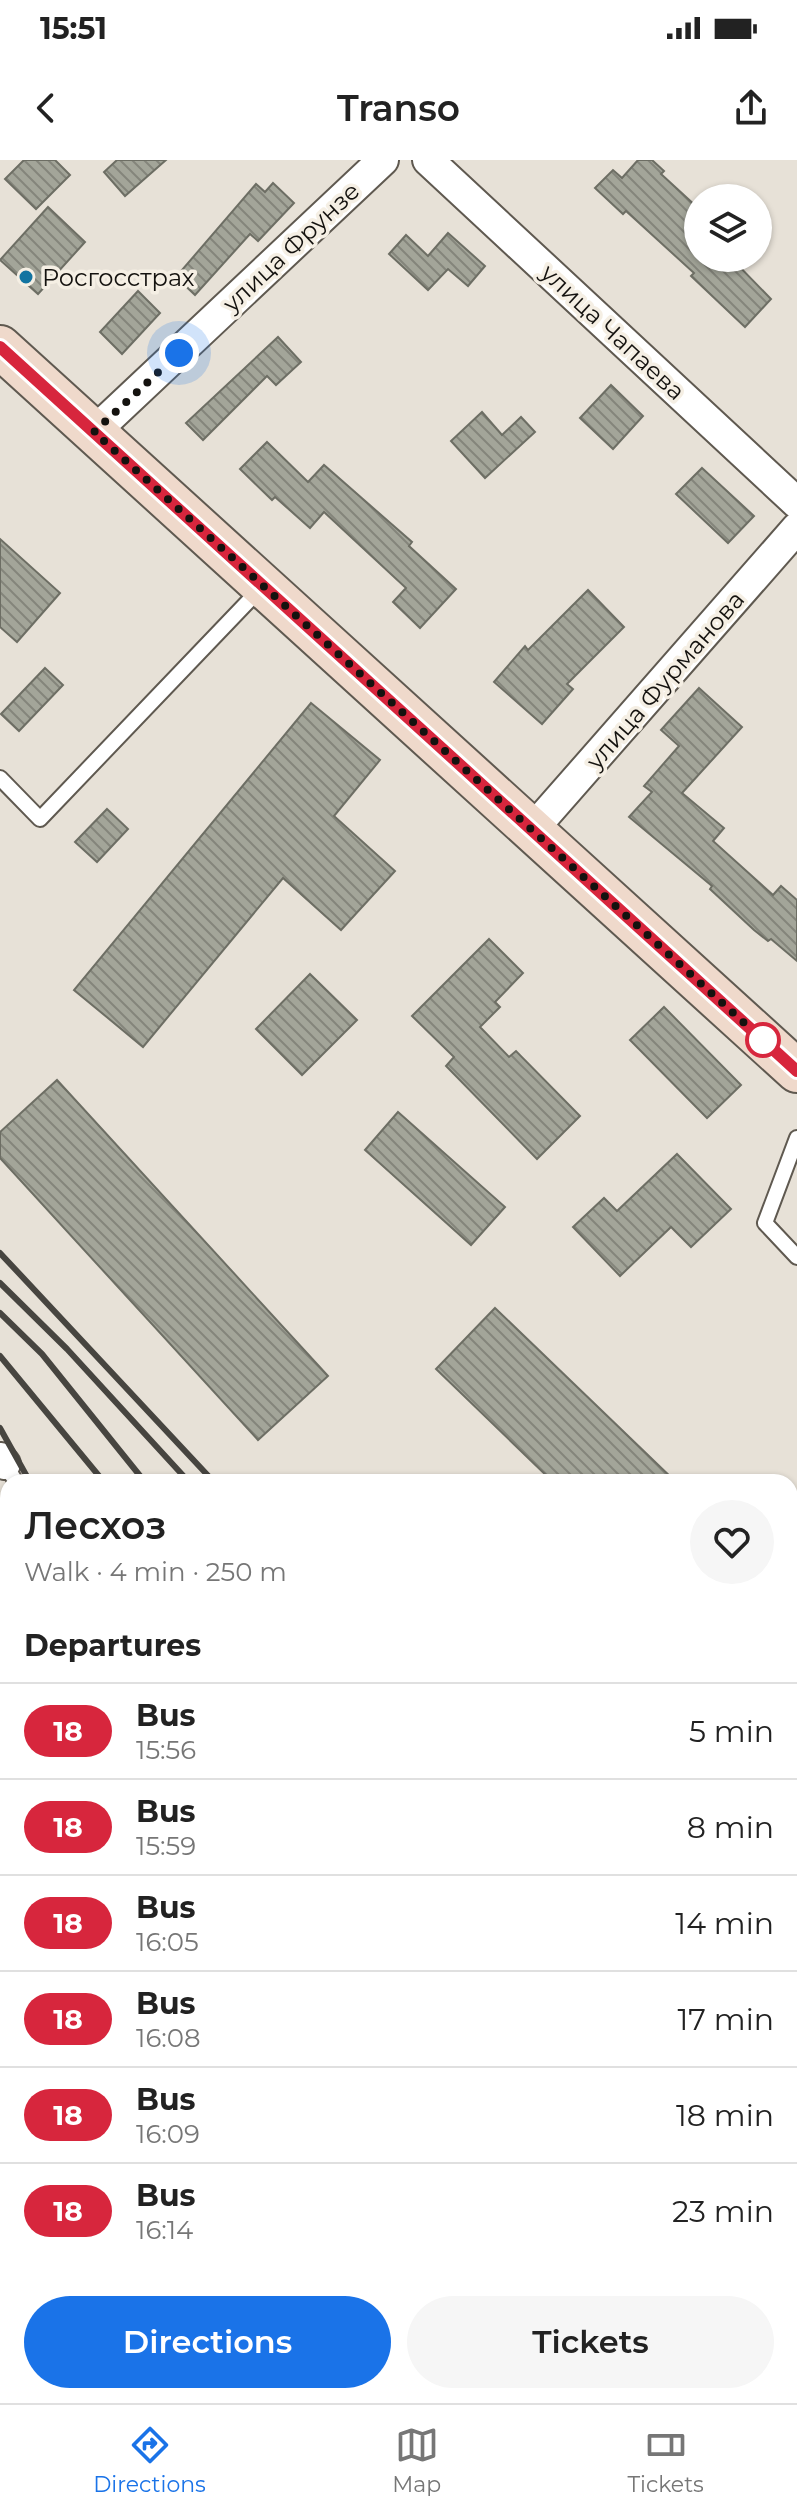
<!DOCTYPE html>
<meta charset="utf-8">
<style>
body{margin:0;font-family:Montserrat,sans-serif;background:#f6f6f6;color:#222;height:100vh;display:flex;flex-direction:column;font-size:30px;white-space:nowrap}
*{box-sizing:border-box;margin:0}
p{font-size:26px;color:#767676}
.icon{flex:none;width:44px;height:44px;fill:none;stroke:currentColor;stroke-width:2;stroke-linecap:round;stroke-linejoin:round}
.map{position:relative;flex:1;overflow:hidden}
.drawer{position:absolute;left:0px;top:1314px;width:798px;height:930px;display:flex;flex-direction:column;background:#fff;border-radius:24px 24px 0 0;box-shadow:0 2px 6px #0004}
.drawer>*{flex:none}
.badge{padding:0 16px;border-radius:26px;font-size:28px;line-height:52px}
.buttons{position:absolute;left:684px;top:24px;display:grid;gap:16px}
.buttons a{display:grid;place-items:center;width:88px;height:88px;border-radius:50%;background:#fff;box-shadow:0 2px 6px #0004;font-size:40px}
.you{position:absolute;width:40px;height:40px;margin:-20px;border:6px solid #fff;border-radius:50%;background:#1a73e8;box-shadow:0 0 0 12px #1a73e833}
.map>.badge{position:absolute;translate:-50% -50%;box-shadow:0 0 0 4px #fff}
h2{padding:0 24px;font-size:30px;line-height:72px}
.round{display:grid;place-items:center;flex:none;width:84px;height:84px;border-radius:42px;background:#f6f6f6}
.overview{display:flex;align-items:center;justify-content:space-between;height:136px;padding:0 24px}
h1{font-size:38px;font-weight:600;line-height:60px}
.primary-button{display:flex;gap:16px;margin-top:auto;padding:16px 24px}
.primary-button a{flex:1;height:92px;border-radius:48px;background:#1a73e8;color:#fff;font-size:32px;font-weight:600;line-height:92px;text-align:center}
.primary-button a+a{background:#f6f6f6;color:#222}
ul{padding:0;list-style:none}
li{display:flex;align-items:center;gap:24px;height:96px;padding:0 24px;border-top:2px solid #e0e0e0}
li div{flex:1}
li b{display:block;font-size:30px}
li em{font-style:normal}
li .badge{min-width:88px;font-weight:700;text-align:center}
.status{display:flex;justify-content:space-between;align-items:center;height:56px;padding:0 40px;background:#fff;direction:ltr}
.status svg{height:22px;fill:currentColor}
header{display:flex;justify-content:space-between;align-items:center;height:104px;padding:0 24px;background:#fff;font-size:36px;font-weight:600}
.dock{display:flex;justify-content:space-around;align-items:center;height:112px;border-top:2px solid #e0e0e0;background:#fff;font-size:22px;color:#767676}
.dock a{display:grid;justify-items:center;gap:4px}
.dock .selected{color:#1a73e8}
.map>svg:first-child{display:block}
.building{fill:url(#building-back-hatch);stroke:#6d6e64;stroke-width:2}
.lines{fill:none;stroke-linecap:round;stroke-linejoin:round}
.service-casing{stroke:#5f5950;stroke-width:18}
.minor-casing{stroke:#5f5950;stroke-width:34}
.secondary-casing{stroke:#5f5950;stroke-width:46}
.service{stroke:#fff;stroke-width:14}
.minor{stroke:#fff;stroke-width:30}
.secondary{stroke:#efd9cb;stroke-width:42}
.rail{stroke:#474540;stroke-width:6}
.line-casing{stroke:#fff;stroke-width:18}
.line{stroke:#d7263d;stroke-width:12}
.walk{stroke:#14120f;stroke-width:8;stroke-dasharray:0 14.4}
.poi-dot{fill:#1274a1;stroke:#f5efe4;stroke-width:3}
.stop-dot{fill:#fff;stroke:#d7263d;stroke-width:4}
.labels{text-anchor:middle;dominant-baseline:central;stroke-width:7;stroke-linejoin:round;paint-order:stroke}
.street-label{font-size:24px;fill:#14120f;stroke:#f5efe4}
.poi-label{font-size:24px;fill:#14120f;stroke:#f5efe4;text-anchor:start}
</style>
<div class="status"><b>15:51</b><svg viewBox="0 0 49 12"><path d="M0 12V9h3v3zM5 12V6h3v6zM10 12V3h3v9zM15 12V0h3v12zM26 1h20v11H26zM47 4h2v5h-2z"/></svg></div>
<header><svg class="icon" aria-label="back" viewBox="0 0 24 24"><path d="M15 5l-7 7 7 7"/></svg>Transo<svg class="icon" aria-label="share" viewBox="0 0 24 24"><path d="M12 15V3M7 8l5-5 5 5M5 13v7h14v-7"/></svg></header>
<div class="map">
<svg width="797" height="2243" viewBox="0 0 797 2243">
<defs>
<pattern id="building-back-hatch" width="6" height="6" patternUnits="userSpaceOnUse" patternTransform="scale(2)"><rect width="6" height="6" fill="#a3a599"/><path d="M-1 5l2 2M0 0l6 6M5-1l2 2" fill="none" stroke="#84857b"/></pattern>
</defs>
<rect width="100%" height="100%" fill="#e7e1d7"/>
<g class="building">
<path d="M24 0H55L70 15 36 49 5 19Z"/>
<path d="M117 0H166L125 36 104 12Z"/>
<path d="M638 0H652L664 11 661 14 698 48V98H731L771 139 745 167 691 116 694 113 626 51 623 54 595 28 613 10 622 18Z"/>
<path d="M273 23 294 43 258 81 250 74 195 135 176 117 256 24 265 32Z"/>
<path d="M48 47 85 82 38 134 0 100Z"/>
<path d="M448 73 485 106 468 126 448 109 428 130 389 94 406 75 428 96Z"/>
<path d="M138 131 160 153 122 194 100 172Z"/>
<path d="M278 177 301 202 276 225 267 216 203 280 186 263Z"/>
<path d="M611 225 643 256 613 289 580 258Z"/>
<path d="M482 252 502 275 521 257 535 272 485 318 451 281Z"/>
<path d="M267 282 308 322 324 305 412 382 409 386 456 429 420 468 393 442 406 428 324 352 310 368 275 337 272 340 240 309Z"/>
<path d="M702 308 754 356 728 383 676 334Z"/>
<path d="M0 379 60 433 17 482 0 467Z"/>
<path d="M588 430 624 467 567 524 573 529 542 564 494 522 525 486 528 490Z"/>
<path d="M45 508 63 525 19 571 1 554Z"/>
<path d="M699 528 742 567 682 633 724 668 713 681 773 735 781 726 797 740V801L771 779 768 781 754 770 710 729 712 726 629 657 652 632 644 626 679 586 661 570Z"/>
<path d="M311 543 380 600 334 656 395 711 341 770 283 718 143 887 74 830Z"/>
<path d="M107 649 128 669 97 702 75 682Z"/>
<path d="M489 779 523 813 495 842 500 847 480 867 509 897 516 891 580 956 537 999 446 906 454 897 412 856Z"/>
<path d="M310 814 357 860 302 915 256 869Z"/>
<path d="M664 847 741 925 707 958 630 880Z"/>
<path d="M57 920 328 1216 258 1280 0 998V972Z"/>
<path d="M398 952 505 1047 471 1085 365 990Z"/>
<path d="M677 994 731 1049 691 1087 671 1067 620 1116 573 1067 604 1038 617 1051Z"/>
<path d="M495 1148 676 1322H553L436 1209Z"/>
</g>
<g class="lines">
<defs>
<g id="service">
<path d="M0 618 40 659 261 428"/>
<path d="M797 978 765 1063 797 1097"/>
<path d="M5 1304 16 1322"/>
<path d="M0 1940 8 1934"/>
</g>
<g id="minor">
<path d="M428 0 797 343"/>
<path d="M94 272 383 0"/>
<path d="M532 670 797 368"/>
<path d="M0 1298 5 1304"/>
<path d="M0 1958 8 1969"/>
<path d="M203 2236 208 2243"/>
</g>
<path id="secondary" d="M0 187 797 911"/>
</defs>
<use href="#service" class="service-casing"/>
<use href="#minor" class="minor-casing"/>
<use href="#secondary" class="secondary-casing"/>
<use href="#service" class="service"/>
<use href="#minor" class="minor"/>
<use href="#secondary" class="secondary"/>
<g class="rail">
<path d="M0 1093 214 1322"/>
<path d="M0 1123 67 1189 189 1322"/>
<path d="M0 1153 42 1194 145 1322"/>
<path d="M0 1196 104 1322"/>
<path d="M0 1268 30 1322"/>
<path d="M790 2179 797 2192"/>
<path d="M790 2221 797 2236"/>
<path d="M597 2236 603 2243"/>
<path d="M651 2236 655 2243"/>
<path d="M771 2236 775 2243"/>
</g>
</g>
<g class="lines">
<defs>
<path id="line" d="M0 187 797 911"/>
</defs>
<use href="#line" class="line-casing"/>
<use href="#line" class="line"/>
<path class="walk" d="M179 193 94 272 763 880"/>
</g>
<circle class="poi-dot" cx="26" cy="117" r="8"/>
<circle class="stop-dot" cx="763" cy="880" r="16"/>
<g class="labels">
<g class="street-label">
<text transform="translate(291 87) rotate(-43)">улица Фрунзе</text>
<text transform="translate(613 172) rotate(43)">улица Чапаева</text>
<text transform="translate(665 520) rotate(-49)">улица Фурманова</text>
</g>
<g class="poi-label">
<text x="42" y="117">Росгосстрах</text>
</g>
</g>
</svg>
<div class="buttons">
<a><svg class="icon" aria-label="layers" viewBox="0 0 24 24"><path d="M12 4l9 5-9 5-9-5zM3 14l9 5 9-5"/></svg></a>
</div>
<div class="you" style="left:179px;top:193px"></div>
<section class="drawer">
<div class="overview"><div><h1>Лесхоз</h1><p>Walk · 4 min · 250 m</p></div><a class="round"><svg class="icon" aria-label="heart" viewBox="0 0 24 24"><path d="M12 20l-8-8c-3-5 5-10 8-4 3-6 11-1 8 4z"/></svg></a></div>
<h2>Departures</h2>
<ul>
<li><span class="badge" style="background:#d7263d;color:#fff">18</span><div><b>Bus</b><p>15:56</p></div><em>5 min</em></li>
<li><span class="badge" style="background:#d7263d;color:#fff">18</span><div><b>Bus</b><p>15:59</p></div><em>8 min</em></li>
<li><span class="badge" style="background:#d7263d;color:#fff">18</span><div><b>Bus</b><p>16:05</p></div><em>14 min</em></li>
<li><span class="badge" style="background:#d7263d;color:#fff">18</span><div><b>Bus</b><p>16:08</p></div><em>17 min</em></li>
<li><span class="badge" style="background:#d7263d;color:#fff">18</span><div><b>Bus</b><p>16:09</p></div><em>18 min</em></li>
<li><span class="badge" style="background:#d7263d;color:#fff">18</span><div><b>Bus</b><p>16:14</p></div><em>23 min</em></li>
</ul>
<div class="primary-button"><a>Directions</a><a>Tickets</a></div>
</section>
</div>
<nav class="dock">
<a class="selected"><svg class="icon" aria-label="directions" viewBox="0 0 24 24"><path d="M12 3l9 9-9 9-9-9zM9 14v-3h6M13 9l2 2-2 2"/></svg>Directions</a>
<a><svg class="icon" aria-label="map" viewBox="0 0 24 24"><path d="M3 6l6-2 6 2 6-2v14l-6 2-6-2-6 2zM9 4v14M15 6v14"/></svg>Map</a>
<a><svg class="icon" aria-label="tickets" viewBox="0 0 24 24"><path d="M3 7h18v10H3zM15 7v10"/></svg>Tickets</a>
</nav>
